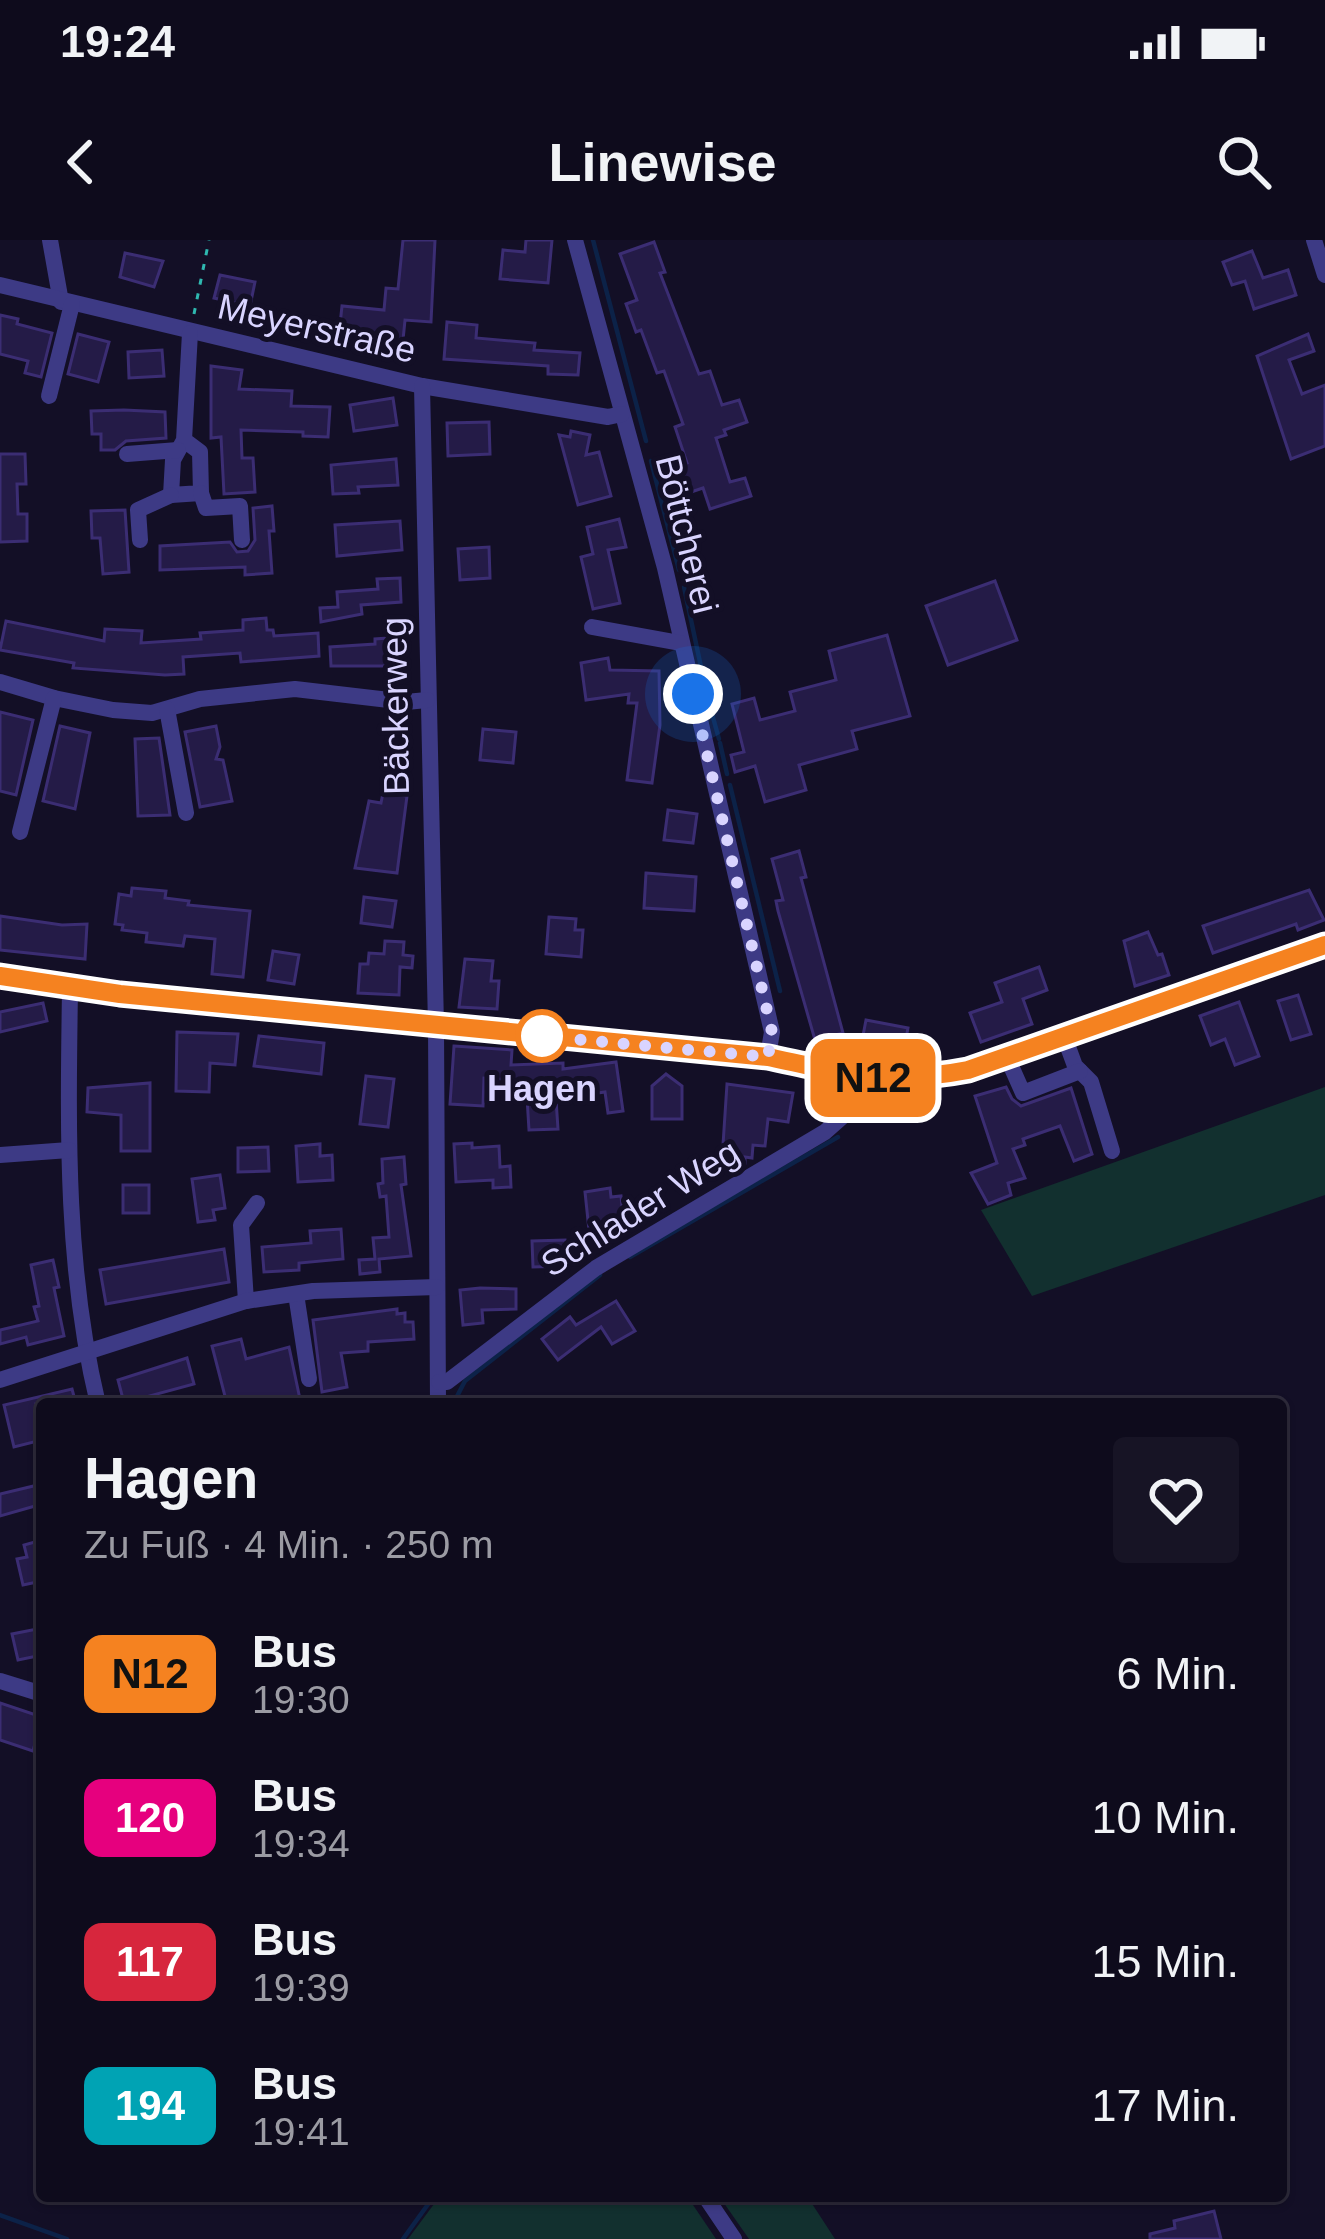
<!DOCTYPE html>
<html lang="de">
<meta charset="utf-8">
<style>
body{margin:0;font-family:Helvetica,sans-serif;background:#171425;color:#f1f3f6;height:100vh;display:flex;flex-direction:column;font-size:45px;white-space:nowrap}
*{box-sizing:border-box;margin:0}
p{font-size:39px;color:#9b9ba3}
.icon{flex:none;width:66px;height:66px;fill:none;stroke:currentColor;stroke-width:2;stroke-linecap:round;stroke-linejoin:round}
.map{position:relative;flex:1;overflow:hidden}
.panel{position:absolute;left:36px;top:1158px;width:1251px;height:804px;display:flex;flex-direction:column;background:#0e0b1c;border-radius:12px;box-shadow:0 3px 9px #0004,0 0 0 3px #2e2b3b}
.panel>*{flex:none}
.badge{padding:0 24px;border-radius:18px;font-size:42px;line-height:78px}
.you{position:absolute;width:60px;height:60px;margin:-30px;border:9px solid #fff;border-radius:50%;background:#1a73e8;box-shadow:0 0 0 18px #1a73e833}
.map>.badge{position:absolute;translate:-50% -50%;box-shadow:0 0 0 6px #fff}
.round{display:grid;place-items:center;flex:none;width:126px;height:126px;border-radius:12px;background:#171425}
.head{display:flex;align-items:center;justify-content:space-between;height:204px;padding:0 48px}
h1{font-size:57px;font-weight:800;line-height:90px}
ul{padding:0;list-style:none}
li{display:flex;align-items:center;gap:36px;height:144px;padding:0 48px}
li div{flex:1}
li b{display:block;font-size:45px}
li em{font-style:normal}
li .badge{min-width:132px;font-weight:700;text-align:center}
.status{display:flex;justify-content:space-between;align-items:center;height:84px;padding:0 60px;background:#0e0b1c;direction:ltr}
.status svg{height:33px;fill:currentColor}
header{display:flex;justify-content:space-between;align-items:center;height:156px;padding:0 48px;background:#0e0b1c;font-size:54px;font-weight:800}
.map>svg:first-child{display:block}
.green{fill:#12302f}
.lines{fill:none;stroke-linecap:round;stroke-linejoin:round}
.stream{stroke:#0c2248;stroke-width:4.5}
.building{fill:#241b47;stroke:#3b2d73;stroke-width:3}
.path{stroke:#2fb8b0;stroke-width:3;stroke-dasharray:6 9;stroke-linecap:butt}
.minor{stroke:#3d3a85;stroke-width:16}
.major{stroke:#c25bff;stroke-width:21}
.line-casing{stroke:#fff;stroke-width:27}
.line{stroke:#f58220;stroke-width:18}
.walk{stroke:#d9d4ff;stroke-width:12;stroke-dasharray:0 21.6}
.stop-dot{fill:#fff;stroke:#f58220;stroke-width:6}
.labels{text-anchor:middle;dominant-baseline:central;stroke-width:10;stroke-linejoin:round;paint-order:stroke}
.street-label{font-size:36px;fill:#d9d4ff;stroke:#130f26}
.stop-label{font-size:36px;font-weight:bold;fill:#d9d4ff;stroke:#130f26}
</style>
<div class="status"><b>19:24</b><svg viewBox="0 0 49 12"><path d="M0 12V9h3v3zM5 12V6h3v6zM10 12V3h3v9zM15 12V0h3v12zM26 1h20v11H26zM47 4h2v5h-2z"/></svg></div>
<header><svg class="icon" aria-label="back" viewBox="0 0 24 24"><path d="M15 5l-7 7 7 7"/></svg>Linewise<svg class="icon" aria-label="search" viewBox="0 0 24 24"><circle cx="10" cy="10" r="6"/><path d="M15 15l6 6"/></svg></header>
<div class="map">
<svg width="1325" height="1999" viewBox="0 0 1325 1999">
<rect width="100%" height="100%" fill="#130f26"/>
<g class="green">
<path d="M1325 847V955L1032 1056 981 970Z"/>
<path d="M440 1956H687L716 1999H408Z"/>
<path d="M719 1956H807L835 1999H749Z"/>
</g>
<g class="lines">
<g class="stream">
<path d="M593 0 646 201"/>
<path d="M651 221 679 330"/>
<path d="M684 347 704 441"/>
<path d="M709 463 719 499"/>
<path d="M720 503 727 534"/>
<path d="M730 545 780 751"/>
<path d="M630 1017 838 897"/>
<path d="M453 1164 465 1141 600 1035"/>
<path d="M0 1975 67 1999"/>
<path d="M403 1999 434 1956"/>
</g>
</g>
<g class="building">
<path d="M403 0H435L431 82 405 80 403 100 339 94 342 66 384 70 386 48 398 49Z"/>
<path d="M526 0H552L548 43 500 39 503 10 525 12Z"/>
<path d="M654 2 665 32 660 33 699 134 710 131 722 165 739 160 747 182 724 190 726 195 716 198 730 242 745 238 751 256 710 269 703 248 685 254 677 226 687 223 675 187 683 184 664 131 657 133 641 90 636 92 626 64 637 60 620 14Z"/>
<path d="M1252 11 1263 38 1288 30 1296 55 1254 69 1245 41 1232 45 1223 22Z"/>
<path d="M125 13 163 21 154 47 120 37Z"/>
<path d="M220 35 255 42 250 66 214 58Z"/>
<path d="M0 75 18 79 17 84 52 93 41 137 25 133 28 121 0 114Z"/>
<path d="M447 82 477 85 476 98 535 103 534 110 580 113 578 135 548 134V126L444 119Z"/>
<path d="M78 94 109 102 98 142 68 134Z"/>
<path d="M1308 94 1314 111 1289 120 1302 154 1325 145V206L1291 219 1257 116Z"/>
<path d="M162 110 164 136 129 138 128 112Z"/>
<path d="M211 126 242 130 239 149 292 151 291 166 330 167 328 197 303 196V192L241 190 242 218H253L255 252 224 254 221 197 211 198Z"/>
<path d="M393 158 397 185 354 191 350 165Z"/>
<path d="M124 170 165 172 166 198 126 201 115 210H101V194H92L91 171Z"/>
<path d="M489 182 490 214 448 216 447 183Z"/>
<path d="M571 191 590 195 586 215 599 212 611 256 578 265 559 195 570 197Z"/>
<path d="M0 214H25L26 244H17L18 274H27V301L0 302Z"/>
<path d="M396 219 398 245 358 247 359 253 333 254 331 225Z"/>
<path d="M272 266 274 291H269L272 333 245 335V327L160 330V306L230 302 237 312 248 311 255 300 253 268Z"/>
<path d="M125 270 129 332 103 334 100 298H92L91 271Z"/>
<path d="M619 279 626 307 608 310 620 363 593 369 581 317 593 314 587 287Z"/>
<path d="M400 281 402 310 337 316 335 285Z"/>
<path d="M489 307 490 338 460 340 458 309Z"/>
<path d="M400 338 401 362 361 365 362 374 321 382 320 368 338 367 337 352 378 349 377 339Z"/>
<path d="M995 341 1017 400 948 425 926 366Z"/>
<path d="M266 378 267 390H273L274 396 318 393 319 416 241 422 240 413 183 417 184 434 165 435 73 428 74 423 0 410 6 381 104 401 105 389 142 391 141 403 201 399 200 393 243 390V380Z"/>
<path d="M887 395 910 476 852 491 857 509 799 525 806 550 765 562 755 526 735 532 731 515 744 512 732 464 754 458 760 480 795 471 790 452 836 440 829 411Z"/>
<path d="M402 397 404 426H331L330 407 375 404V399Z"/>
<path d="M608 418 610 430 659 431 660 485 652 543 627 540 637 463H628L629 454 586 460 581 423Z"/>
<path d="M0 472 33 480 16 555 0 551Z"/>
<path d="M60 486 90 493 75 569 43 561Z"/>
<path d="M216 486 220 507 216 519 223 520 232 561 200 567 185 492Z"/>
<path d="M483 489 516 492 513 523 480 520Z"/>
<path d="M159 498 170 575 138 576 135 499Z"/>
<path d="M383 553 407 556 397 633 355 628 369 561 381 563Z"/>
<path d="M668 570 697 574 693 603 664 600Z"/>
<path d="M799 611 806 637 801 638 843 793 815 800 778 671 776 661 783 660 772 619Z"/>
<path d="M646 633 696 637 694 671 644 668Z"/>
<path d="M132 648 166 651 165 658 189 661 188 665 250 671 243 737 212 734 215 699 185 696 183 706 146 702 147 693 122 690 123 685 115 684 119 654 131 656Z"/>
<path d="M1309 650 1324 680 1298 690 1296 684 1213 713 1203 686Z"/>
<path d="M364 657 396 661 392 687 361 683Z"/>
<path d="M0 676 62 685 87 684 85 719 0 710Z"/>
<path d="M549 677 576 679 575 690H583L581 717 546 714Z"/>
<path d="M1148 692 1158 715 1162 714 1169 735 1135 746 1124 701Z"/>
<path d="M385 701 404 702 403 715 413 716 412 728 400 727 399 755 358 753 360 724H368L369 713 384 714Z"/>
<path d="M273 711 299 715 294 744 268 740Z"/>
<path d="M465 719 493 721 491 741H499L497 769 459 767Z"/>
<path d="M1039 727 1047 750 1023 759 1032 784 981 802 970 773 1002 762 995 743Z"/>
<path d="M1298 755 1311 794 1291 800 1278 761Z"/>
<path d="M1239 762 1259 816 1235 825 1225 799 1211 805 1200 776Z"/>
<path d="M43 763 47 781 0 792V772Z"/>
<path d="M866 780 908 788 903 814 861 806Z"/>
<path d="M177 792 238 794 235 825 210 823 209 852 176 851Z"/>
<path d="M259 796 324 803 321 834 254 826Z"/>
<path d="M454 806 512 810 511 825 563 823V829L616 822 623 871 608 873 605 852 556 859 558 889 529 890 526 841 484 838 483 866 450 864Z"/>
<path d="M666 834 682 846V879H652V846Z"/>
<path d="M366 836 394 839 388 887 360 884Z"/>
<path d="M150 843V911H121V875L87 872 88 848Z"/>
<path d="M727 844 793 853 788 882 768 879 765 906 753 905 752 918 745 917V923L722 920Z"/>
<path d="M1006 847 1012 859 1021 866 1071 848 1092 914 1074 921 1060 886 1023 899 1025 905 1013 909 1025 938 1008 943 1011 955 988 964 971 933 997 923 975 856Z"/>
<path d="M472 903V908L499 906 500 927 510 926 511 947 493 948V940L456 942 454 904Z"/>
<path d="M320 904V916L332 915 333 940 298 942 296 906Z"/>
<path d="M268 907 269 931 238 932V908Z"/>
<path d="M404 917 406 944 401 945 411 1016 379 1019 380 1032 360 1034 359 1020 375 1019 373 998 389 997 386 956 380 957 378 944 383 943 382 919Z"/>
<path d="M220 935 225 968 213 970 215 980 198 982 192 939Z"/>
<rect x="123" y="945" width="26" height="28"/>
<path d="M610 948 611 957 621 956 624 986 589 990 585 952Z"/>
<path d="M341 989 343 1019 299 1023V1030L264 1032 262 1007 311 1003 310 991Z"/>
<path d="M565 1000 566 1026 533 1027 532 1001Z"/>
<path d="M224 1009 229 1042 106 1064 100 1030Z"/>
<path d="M53 1020 59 1047 54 1048 64 1096 28 1105 26 1097 0 1104V1090L38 1081 34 1067 39 1066 31 1025Z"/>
<path d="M480 1048 516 1049V1069L482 1070 483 1083 463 1085 460 1050Z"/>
<path d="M616 1061 635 1091 612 1104 601 1087 558 1120 542 1099 570 1077 576 1085Z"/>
<path d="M397 1069V1074L405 1073V1082H413L414 1099 368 1102V1111L341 1113 347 1147 322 1152 313 1080Z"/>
<path d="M241 1099 246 1119 289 1107 301 1164H227L212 1106Z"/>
<path d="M187 1118 194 1144 124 1163 118 1140Z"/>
<path d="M72 1149 76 1164H36L42 1200 14 1207 4 1165Z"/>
<path d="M42 1244V1264L0 1276V1254Z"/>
<path d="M42 1300V1341L23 1345 17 1319 27 1317 24 1305Z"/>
<path d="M42 1388V1415L18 1420 12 1394Z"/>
<path d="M0 1463 42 1477 33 1511 0 1500Z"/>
<path d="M1214 1971 1221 1999H1150V1994L1175 1988 1174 1981Z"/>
</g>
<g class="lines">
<path class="path" d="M194 74 209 0"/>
<g class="minor">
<path d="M50 0 61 62"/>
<path d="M575 0 665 328 772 792 768 816"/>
<path d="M1314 0 1325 35"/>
<path d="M0 45 422 146 608 177 622 174"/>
<path d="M422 146 436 786 438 1164"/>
<path d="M49 156 72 64"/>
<path d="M184 200 173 220 171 255 201 253 200 212 184 200 190 93"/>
<path d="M127 214 178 210"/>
<path d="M201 253 206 268 240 266 242 300"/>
<path d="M140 300 138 270 171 255"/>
<path d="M592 387 680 403"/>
<path d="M0 442 54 458 113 470 152 473 200 459 295 449 406 462 427 460"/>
<path d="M167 469 186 573"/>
<path d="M20 592 54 458"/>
<path d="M70 748C68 889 65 1027 98 1164"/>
<path d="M1064 796 1075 826 1091 842 1112 911"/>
<path d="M1007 817 1023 853 1080 831"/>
<path d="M0 915 69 910"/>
<path d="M296 1054 309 1139"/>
<path d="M246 1061 241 985 257 963"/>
<path d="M0 1140 246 1061 313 1051 437 1047"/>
<path d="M439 1142H447L596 1028 825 892 851 869 864 838"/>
<path d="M0 1441 42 1454"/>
<path d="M705 1956 734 1999"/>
</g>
<path class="major" d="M0 736 120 754 768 816C842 833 891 845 968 830L1325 705"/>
</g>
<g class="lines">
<defs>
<path id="line" d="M0 736 120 754 768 817C842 833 891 845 968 830L1325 705"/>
</defs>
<use href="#line" class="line-casing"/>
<use href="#line" class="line"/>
<path class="walk" d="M542 796 529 795 768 817 772 792 693 454"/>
</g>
<circle class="stop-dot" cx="542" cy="796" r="24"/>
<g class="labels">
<g class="street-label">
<text transform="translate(317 88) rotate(13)">Meyerstraße</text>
<text transform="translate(687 294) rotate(76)">Böttcherei</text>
<text transform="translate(395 466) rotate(-91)">Bäckerweg</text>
<text transform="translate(640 968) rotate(-32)">Schlader Weg</text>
</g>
<g class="stop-label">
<text x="542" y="848">Hagen</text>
</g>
</g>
</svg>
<div class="you" style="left:693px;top:454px"></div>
<b class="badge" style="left:873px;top:838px;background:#f58220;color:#111">N12</b>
<section class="panel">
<div class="head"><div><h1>Hagen</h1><p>Zu Fuß · 4 Min. · 250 m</p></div><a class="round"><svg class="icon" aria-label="heart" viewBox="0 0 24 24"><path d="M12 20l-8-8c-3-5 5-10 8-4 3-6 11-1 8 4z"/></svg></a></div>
<ul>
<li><span class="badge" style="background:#f58220;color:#111">N12</span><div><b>Bus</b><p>19:30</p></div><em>6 Min.</em></li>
<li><span class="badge" style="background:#e6007e;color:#fff">120</span><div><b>Bus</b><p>19:34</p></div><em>10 Min.</em></li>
<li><span class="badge" style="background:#d7263d;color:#fff">117</span><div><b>Bus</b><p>19:39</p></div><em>15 Min.</em></li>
<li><span class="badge" style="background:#00a3b4;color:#fff">194</span><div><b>Bus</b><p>19:41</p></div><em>17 Min.</em></li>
</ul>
</section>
</div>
